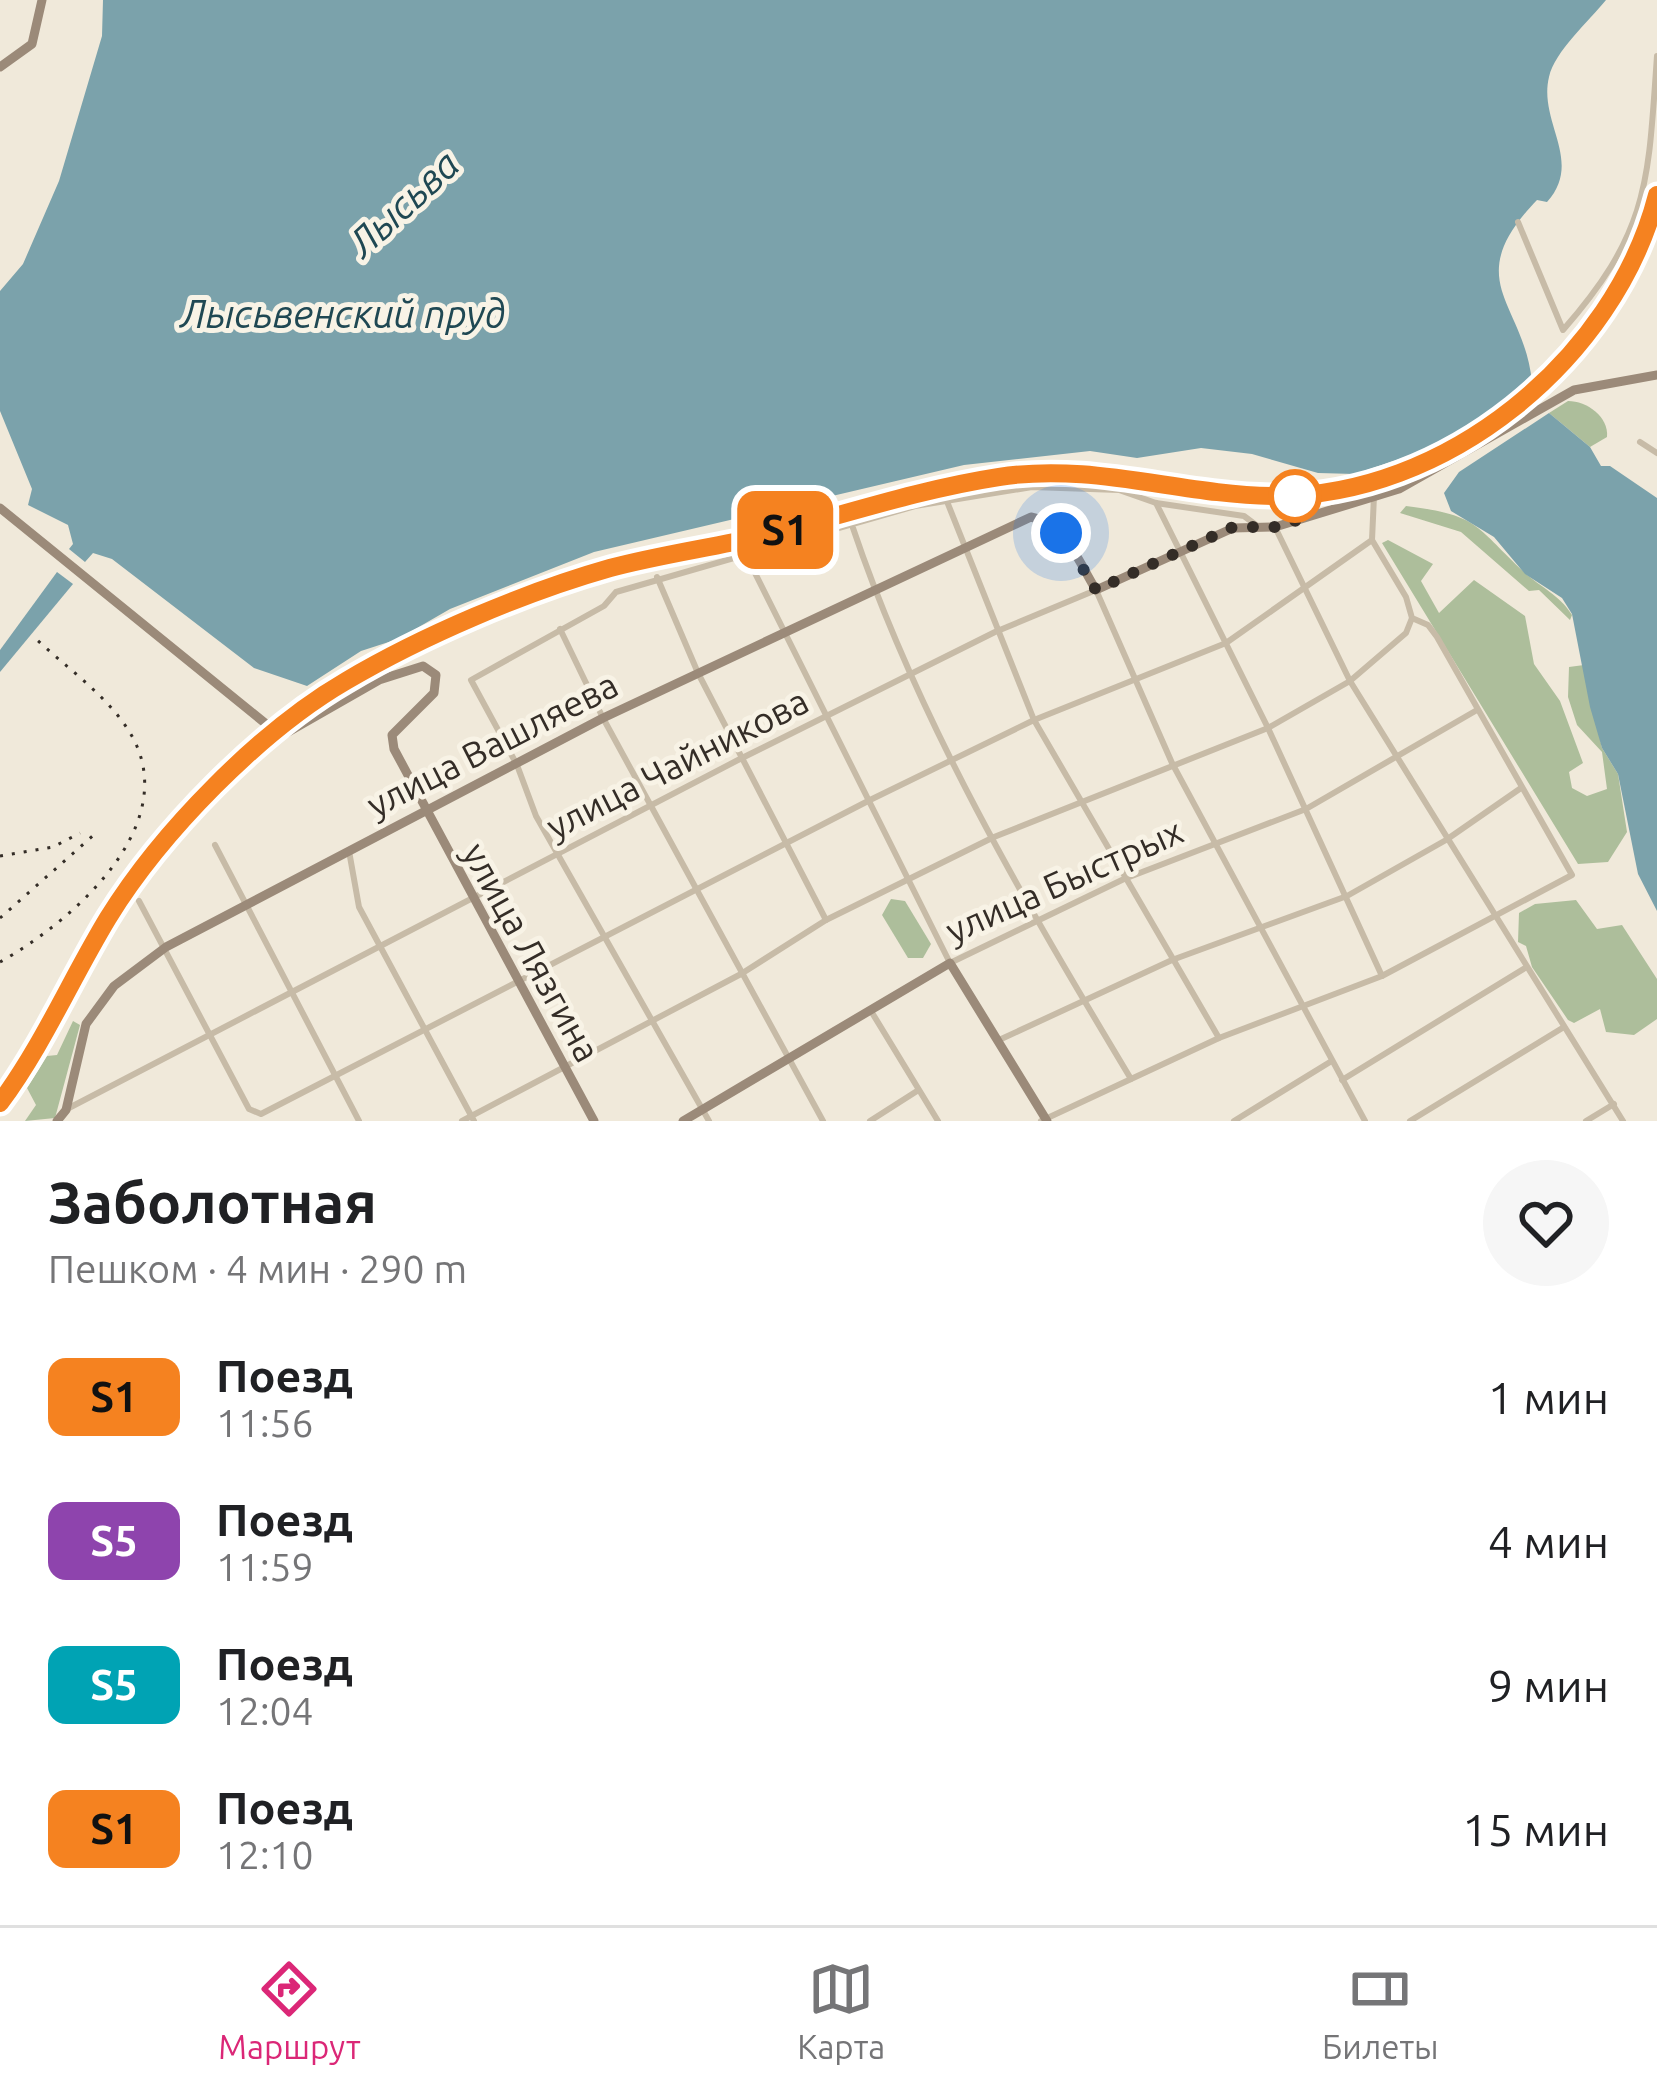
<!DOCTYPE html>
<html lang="ru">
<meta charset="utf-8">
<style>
body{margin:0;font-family:Ubuntu,sans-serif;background:#f6f6f6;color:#202124;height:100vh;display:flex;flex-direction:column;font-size:45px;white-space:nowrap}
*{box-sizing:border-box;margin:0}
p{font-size:39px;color:#757577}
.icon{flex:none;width:66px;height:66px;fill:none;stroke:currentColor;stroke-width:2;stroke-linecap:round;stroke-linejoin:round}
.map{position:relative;height:1121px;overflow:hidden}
.details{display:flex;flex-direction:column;background:#fff;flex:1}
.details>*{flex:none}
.badge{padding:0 24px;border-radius:18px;font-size:42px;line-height:78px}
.you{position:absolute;width:60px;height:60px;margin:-30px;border:9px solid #fff;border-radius:50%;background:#1a73e8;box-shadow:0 0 0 18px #1a73e833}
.map>.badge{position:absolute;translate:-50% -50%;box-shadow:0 0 0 6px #fff}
.round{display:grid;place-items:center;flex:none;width:126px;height:126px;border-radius:63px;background:#f6f6f6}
.summary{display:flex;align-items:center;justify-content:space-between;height:204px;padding:0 48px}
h1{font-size:57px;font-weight:700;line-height:90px}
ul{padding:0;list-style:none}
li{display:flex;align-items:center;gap:36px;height:144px;padding:0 48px}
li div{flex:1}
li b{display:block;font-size:45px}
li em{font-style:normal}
li .badge{min-width:132px;font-weight:700;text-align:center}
.menu{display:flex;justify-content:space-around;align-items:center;height:168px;border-top:3px solid #e0e0e0;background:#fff;font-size:33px;color:#757577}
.menu a{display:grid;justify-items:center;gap:6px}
.menu .selected{color:#db2777}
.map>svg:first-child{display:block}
.green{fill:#adbe9b}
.water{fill:#7ba2ab}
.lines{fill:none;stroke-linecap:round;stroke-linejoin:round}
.stream{stroke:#7ba2ab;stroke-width:3}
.street{stroke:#c7bba7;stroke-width:6}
.secondary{stroke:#9b8a79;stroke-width:9}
.rail{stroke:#342d27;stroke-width:3;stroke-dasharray:3 9;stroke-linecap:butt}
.line-casing{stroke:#fff;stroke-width:27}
.line{stroke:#f58220;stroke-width:18}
.walk{stroke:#342d27;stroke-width:12;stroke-dasharray:0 21.6}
.stop-dot{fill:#fff;stroke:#f58220;stroke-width:6}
.labels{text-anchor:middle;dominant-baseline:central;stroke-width:10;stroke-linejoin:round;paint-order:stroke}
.street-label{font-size:36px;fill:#342d27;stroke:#f8f3e6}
.water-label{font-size:39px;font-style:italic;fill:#1f4853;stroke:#f8f3e6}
</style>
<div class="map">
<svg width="1657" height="1121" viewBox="0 0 1657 1121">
<rect width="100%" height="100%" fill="#f0e9da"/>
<g class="green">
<path d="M1568 401C1587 401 1609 417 1607 437L1590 447 1549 413Z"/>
<path d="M1406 506C1479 515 1474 525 1524 572 1541 588 1559 594 1572 615L1570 620 1539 590 1529 591 1461 532 1400 513Z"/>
<path d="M1388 540 1433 564 1421 581 1439 613 1474 580 1525 616 1534 664 1560 701 1583 763 1569 772 1572 788 1587 796 1607 789 1602 752 1577 725 1568 697 1569 667 1584 665 1602 748 1618 774 1627 832 1608 862 1578 864 1382 543Z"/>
<path d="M891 899 905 901 931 944 923 958H908L882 915Z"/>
<path d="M1576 900 1597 929 1622 925 1657 979V1019L1634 1035 1606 1032 1600 1009 1574 1023 1568 1020 1532 967 1526 946 1518 942 1519 913 1535 904Z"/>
<path d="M73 1021 80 1025 55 1118 25 1121 36 1105 27 1088 47 1056 57 1055Z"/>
</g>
<g class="water">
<path d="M103 0H1606C1589 21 1555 51 1549 77 1538 122 1584 161 1547 202L1537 200C1458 282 1525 302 1532 383L1521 393 1510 394 1501 411 1444 444 1355 474 1318 473 1252 454 1201 448 1137 458 1090 451 964 465 594 552 450 609 398 639 361 651 307 686 254 668 112 559 93 553 85 562 69 549 73 544 68 525 28 505 32 489 0 411V291L23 264 59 181 102 36Z"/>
<path d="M1549 413 1590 447 1601 466H1610L1657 498V911L1638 874 1618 774 1602 748 1590 707 1572 614 1562 598 1525 574 1494 537 1451 511 1444 493 1459 472Z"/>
<path d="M57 572 73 584 0 672V650Z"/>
</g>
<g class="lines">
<path class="stream" d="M1527 389 1538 407"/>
<g class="street">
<path d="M1518 222 1563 330C1650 231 1648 182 1657 56"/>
<path d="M1640 442 1657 453"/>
<path d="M946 499 1034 720 1219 1038"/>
<path d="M1156 503 1268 728 1382 976"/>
<path d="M1275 527 1350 681 1623 1121"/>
<path d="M853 528C918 721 1026 904 1131 1079"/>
<path d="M746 555 950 963 1124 879 1306 809 1477 710"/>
<path d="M657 577 698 673 826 920"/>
<path d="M560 629 603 718 823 1121"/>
<path d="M215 845 359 1121"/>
<path d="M349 851 359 907 474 1121"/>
<path d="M139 901 249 1109 261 1114 870 800 1034 720 1226 643 1372 540 1374 496"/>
<path d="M871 1011 938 1121"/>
<path d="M999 1040 1172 960 1347 896 1446 840 1521 788"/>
<path d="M1342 1080 1525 968"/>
<path d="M67 1109 740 759 995 632 1096 590 1172 763 1365 1121"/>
<path d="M462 1121 741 974 826 920 994 837 1268 728 1350 681 1406 633 1412 618"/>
<path d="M709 1121 536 816 517 765 471 680 604 606 616 592 915 506 1032 487 1119 490 1156 503 1244 516 1256 525"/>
<path d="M870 1121 917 1091"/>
<path d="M1041 1121 1219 1038 1382 976 1572 875 1437 637 1428 625 1412 618 1406 597 1372 540"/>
<path d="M1234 1121 1330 1062"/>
<path d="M1410 1121 1564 1027"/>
<path d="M1586 1121 1614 1104"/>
</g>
<g class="secondary">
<path d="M0 67 32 44 42 0"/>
<path d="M0 508 281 736 379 680 423 666 436 675 434 693 392 735 394 749 594 1121"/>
<path d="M57 1121 66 1110 86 1024 114 986 166 947 603 718 1031 517C1066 524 1078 561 1096 590L1233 528 1275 527 1399 489 1574 390 1657 375"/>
<path d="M683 1121 950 963 1047 1121"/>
</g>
<g class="rail">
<path d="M0 856 53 847 80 833"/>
<path d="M0 918 96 833"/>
<path d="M0 962C70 923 181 828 133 738 112 699 68 669 36 639"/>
<path d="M0 1103C47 1039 76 966 119 900 168 826 270 726 346 681 425 634 532 590 620 566 673 551 727 545 780 531 853 512 924 488 999 477 1094 462 1180 495 1273 496 1444 498 1617 359 1657 194"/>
</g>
</g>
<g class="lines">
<defs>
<path id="line" d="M0 1103C43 1045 71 979 108 918 161 832 260 731 346 681 422 636 525 592 610 568 662 554 717 547 770 534 846 514 921 489 999 477 1093 462 1180 495 1273 496 1445 498 1615 359 1657 195"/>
</defs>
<use href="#line" class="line-casing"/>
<use href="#line" class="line"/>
<path class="walk" d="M1061 533 1096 590 1233 527H1275L1308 517 1295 496"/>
</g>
<circle class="stop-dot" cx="1295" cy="496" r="24"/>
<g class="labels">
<g class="street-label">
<text transform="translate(492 744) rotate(-27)">улица Вашляева</text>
<text transform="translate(677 763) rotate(-27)">улица Чайникова</text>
<text transform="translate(1064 880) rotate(-24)">улица Быстрых</text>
<text transform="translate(532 952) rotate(61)">улица Лязгина</text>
</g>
<g class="water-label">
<text transform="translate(403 203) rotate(-43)">Лысьва</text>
<text x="343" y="313">Лысьвенский пруд</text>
</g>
</g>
</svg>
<div class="you" style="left:1061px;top:533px"></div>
<b class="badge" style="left:785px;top:530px;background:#f58220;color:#111">S1</b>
</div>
<section class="details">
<div class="summary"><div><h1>Заболотная</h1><p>Пешком · 4 мин · 290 m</p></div><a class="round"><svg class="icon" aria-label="heart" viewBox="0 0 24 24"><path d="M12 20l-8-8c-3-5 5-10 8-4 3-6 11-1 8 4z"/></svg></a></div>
<ul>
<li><span class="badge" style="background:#f58220;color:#111">S1</span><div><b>Поезд</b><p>11:56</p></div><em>1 мин</em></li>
<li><span class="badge" style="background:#8e44ad;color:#fff">S5</span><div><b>Поезд</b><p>11:59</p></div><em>4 мин</em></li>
<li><span class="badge" style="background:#00a3b4;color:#fff">S5</span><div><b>Поезд</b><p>12:04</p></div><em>9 мин</em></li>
<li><span class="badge" style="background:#f58220;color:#111">S1</span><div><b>Поезд</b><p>12:10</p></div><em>15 мин</em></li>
</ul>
</section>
<nav class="menu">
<a class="selected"><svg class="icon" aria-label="directions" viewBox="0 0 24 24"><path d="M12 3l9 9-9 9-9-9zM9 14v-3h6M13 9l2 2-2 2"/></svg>Маршрут</a>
<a><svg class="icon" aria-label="map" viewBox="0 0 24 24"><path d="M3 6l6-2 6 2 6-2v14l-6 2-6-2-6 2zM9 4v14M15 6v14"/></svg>Карта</a>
<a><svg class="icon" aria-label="tickets" viewBox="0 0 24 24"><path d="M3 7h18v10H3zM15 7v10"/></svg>Билеты</a>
</nav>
